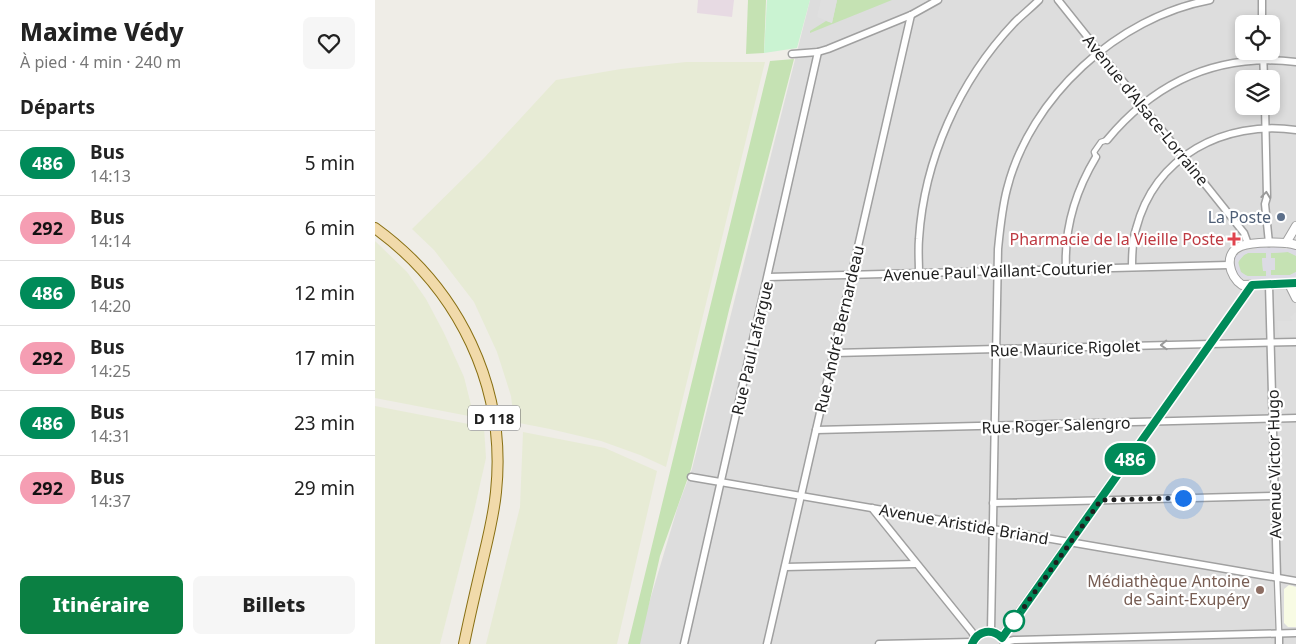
<!DOCTYPE html>
<html lang="fr">
<meta charset="utf-8">
<style>
body{margin:0;font-family:"Noto Sans",sans-serif;background:#f6f6f6;color:#222;height:100vh;display:flex;flex-direction:column;font-size:19px;white-space:nowrap}
*{box-sizing:border-box;margin:0}
p{font-size:16px;color:#767676}
.icon{flex:none;width:28px;height:28px;fill:none;stroke:currentColor;stroke-width:2;stroke-linecap:round;stroke-linejoin:round}
.map{position:relative;flex:1;overflow:hidden}
.sheet{display:flex;flex-direction:column;background:#fff;width:375px}
.sheet>*{flex:none}
.badge{padding:0 10px;border-radius:16px;font-size:18px;line-height:32px}
.tools{position:absolute;left:860px;top:15px;display:grid;gap:10px}
.tools a{display:grid;place-items:center;width:45px;height:45px;border-radius:8px;background:#fff;box-shadow:0 2px 8px #0003;font-size:25px}
.you{position:absolute;width:25px;height:25px;margin:-12px;border:4px solid #fff;border-radius:50%;background:#1a73e8;box-shadow:0 0 0 8px #1a73e833}
.map>.badge{position:absolute;translate:-50% -50%;box-shadow:0 0 0 2px #fff}
h2{padding:0 20px;font-size:19px;line-height:45px}
.round{display:grid;place-items:center;flex:none;width:52px;height:52px;border-radius:8px;background:#f6f6f6}
.headline{display:flex;align-items:center;justify-content:space-between;height:85px;padding:0 20px}
h1{font-size:24px;font-weight:800;line-height:38px}
.primary-button{display:flex;gap:10px;margin-top:auto;padding:10px 20px}
.primary-button a{flex:1;height:58px;border-radius:8px;background:#0b8043;color:#fff;font-size:20px;font-weight:800;line-height:58px;text-align:center}
.primary-button a+a{background:#f6f6f6;color:#222}
ul{padding:0;list-style:none}
li{display:flex;align-items:center;gap:15px;height:65px;padding:0 20px;border-top:1px solid #e0e0e0}
li div{flex:1}
li b{display:block;font-size:19px}
li em{font-style:normal}
li .badge{min-width:55px;font-weight:700;text-align:center}
main{display:flex;flex:1;min-height:0}
.map>svg:first-child{display:block}
.residential{fill:#ddd;fill-rule:evenodd}
.industrial{fill:#e7dae3}
.education{fill:#f8fbe4}
.farmland{fill:#e7ebd5}
.grass{fill:#c5e2b3}
.park{fill:#caf3d2}
.parking{fill:#dfdfdf}
.plaza{fill:#dcdbe4;fill-rule:evenodd}
.lines{fill:none;stroke-linecap:round;stroke-linejoin:round}
.pedestrian-casing{stroke:#a0a0a0;stroke-width:7}
.minor-casing{stroke:#a0a0a0;stroke-width:9}
.tertiary-casing{stroke:#a0a0a0;stroke-width:10}
.primary-casing{stroke:#886f13;stroke-width:12}
.pedestrian{stroke:#fff;stroke-width:4.5}
.minor{stroke:#fff;stroke-width:6}
.tertiary{stroke:#fff;stroke-width:8}
.primary{stroke:#f1daaa;stroke-width:10}
.oneway{stroke:#9a9a9a}
.line-casing{stroke:#fff;stroke-width:11}
.line{stroke:#008b59;stroke-width:8}
.walk{stroke:#1f1f1f;stroke-width:5;stroke-dasharray:0 9}
.service-dot{fill:#5c6f8a;stroke:#fff;stroke-width:2}
.health-dot{fill:#e0444e;stroke:#fff;stroke-width:2}
.education-dot{fill:#8d6e63;stroke:#fff;stroke-width:2}
.stop-dot{fill:#fff;stroke:#008b59;stroke-width:2.5}
.labels{text-anchor:middle;dominant-baseline:central;stroke-width:4.5;stroke-linejoin:round;paint-order:stroke}
.shield{fill:#fff;stroke:#626262;stroke-width:1}
.shield-label{font-size:15px;font-weight:bold;fill:#1f1f1f}
.street-label{font-size:16px;fill:#1f1f1f;stroke:#fff}
.service-label{font-size:16px;fill:#4e5e75;stroke:#fff;text-anchor:end}
.health-label{font-size:16px;fill:#be3a42;stroke:#fff;text-anchor:end}
.education-label{font-size:16px;fill:#785e54;stroke:#fff;text-anchor:end}
</style>
<main>
<section class="sheet">
<div class="headline"><div><h1>Maxime Védy</h1><p>À pied · 4 min · 240 m</p></div><a class="round"><svg class="icon" aria-label="heart" viewBox="0 0 24 24"><path d="M12 20l-8-8c-3-5 5-10 8-4 3-6 11-1 8 4z"/></svg></a></div>
<h2>Départs</h2>
<ul>
<li><span class="badge" style="background:#008b59;color:#fff">486</span><div><b>Bus</b><p>14:13</p></div><em>5 min</em></li>
<li><span class="badge" style="background:#f59eb3;color:#111">292</span><div><b>Bus</b><p>14:14</p></div><em>6 min</em></li>
<li><span class="badge" style="background:#008b59;color:#fff">486</span><div><b>Bus</b><p>14:20</p></div><em>12 min</em></li>
<li><span class="badge" style="background:#f59eb3;color:#111">292</span><div><b>Bus</b><p>14:25</p></div><em>17 min</em></li>
<li><span class="badge" style="background:#008b59;color:#fff">486</span><div><b>Bus</b><p>14:31</p></div><em>23 min</em></li>
<li><span class="badge" style="background:#f59eb3;color:#111">292</span><div><b>Bus</b><p>14:37</p></div><em>29 min</em></li>
</ul>
<div class="primary-button"><a>Itinéraire</a><a>Billets</a></div>
</section>
<div class="map">
<svg width="921" height="644" viewBox="0 0 921 644">
<rect width="100%" height="100%" fill="#efede7"/>
<path class="residential" d="M435 0H921V644H262L303 506 317 469ZM869 24H896V51H869ZM869 79H896V106H869Z"/>
<path class="industrial" d="M323 0H359L357 17 322 13Z"/>
<path class="education" d="M914 585 921 587V627H913L909 623V589Z"/>
<g class="farmland">
<path d="M311 62H390L291 467 265 455 226 441 175 429 139 422 136 396 122 352 99 302 59 250 37 229 109 158 181 80 246 69Z"/>
<path d="M0 241 32 272 51 299 69 333 89 377 99 417 0 398Z"/>
<path d="M0 406 109 427 111 458 99 511 65 644H0Z"/>
<path d="M148 432 230 448 282 471 242 644H111L145 507Z"/>
</g>
<g class="grass">
<path d="M373 0H391L389 53 371 54Z"/>
<path d="M462 0H517L435 33V31L451 21 457 23Z"/>
<path d="M419 59 354 310 316 469 285 556 265 644H253L395 61Z"/>
<path d="M913 252 921 255V272L915 275 896 276V270H900V258H896V253Z"/>
<path d="M873 253H891V258L887 259 888 270 891 271V276C885 276 876 278 870 275 858 270 863 256 873 253Z"/>
</g>
<path class="park" d="M392 0H435L422 48 389 53Z"/>
<g class="parking">
<path d="M446 0H462L457 23 442 17Z"/>
<path d="M921 312V335L904 336 902 321H918L915 317Z"/>
</g>
<path class="plaza" d="M905 247 906 249H921V256L913 252 896 253V258H900V270H896V275H915L921 272V276L915 278H904V281H890V279H875L863 276 860 266 861 259H859L862 254 863 255 870 251 881 250V248ZM873 253H891V258H887L888 271H891V276H872L866 272 863 262 869 255Z"/>
<g class="lines">
<defs>
<g id="pedestrian">
<path d="M721 157 719 152 726 142 732 140"/>
<path d="M902 577 904 633"/>
</g>
<g id="minor">
<path d="M683 0 869 233 873 244"/>
<path d="M887 0V24"/>
<path d="M888 51 889 79"/>
<path d="M417 54 443 52 453 49 536 15 563 0"/>
<path d="M890 106 892 197 890 204 894 243"/>
<path d="M732 140C781 81 843 53 921 62"/>
<path d="M757 267C757 255 757 241 761 229 780 156 849 120 921 130"/>
<path d="M691 269C689 229 700 192 721 157"/>
<path d="M544 273C544 262 543 250 544 239 549 160 584 81 639 23 647 15 656 8 664 0"/>
<path d="M393 277 854 265"/>
<path d="M894 285 902 577"/>
<path d="M459 353 921 342"/>
<path d="M441 430 921 418"/>
<path d="M316 477 921 581"/>
<path d="M618 503 900 496"/>
<path d="M497 508 597 632 600 638"/>
<path d="M410 567 540 564"/>
<path d="M616 631 623 249C625 229 627 208 632 189 655 97 743 17 835 0"/>
<path d="M904 633V644"/>
<path d="M630 642 639 640 921 633"/>
<path d="M309 644 443 52"/>
<path d="M392 644 536 15"/>
<path d="M504 644 598 642"/>
</g>
<g id="tertiary">
<path d="M911 243 921 226"/>
<path d="M921 245C910 241 877 242 866 246 848 253 854 276 867 285L914 284 921 283"/>
<path d="M914 284 921 298"/>
<path d="M627 637 877 285"/>
<path d="M597 644 603 635C614 628 626 632 630 644"/>
</g>
<path id="primary" d="M0 228C84 289 132 387 121 492 119 513 114 534 109 555 102 585 95 614 89 644"/>
</defs>
<use href="#pedestrian" class="pedestrian-casing"/>
<use href="#minor" class="minor-casing"/>
<use href="#tertiary" class="tertiary-casing"/>
<use href="#primary" class="primary-casing"/>
<use href="#pedestrian" class="pedestrian"/>
<use href="#minor" class="minor"/>
<use href="#tertiary" class="tertiary"/>
<use href="#primary" class="primary"/>
</g>
<defs><path id="oneway-chevron" d="M-2-3.5L2.5 0L-2 3.5" fill="none" stroke-width="1.6" stroke-linecap="round" stroke-linejoin="round" transform="scale(1.25)"/></defs>
<g class="oneway">
<use href="#oneway-chevron" transform="translate(891 195) rotate(-83)"/>
<use href="#oneway-chevron" transform="translate(789 345) rotate(178)"/>
</g>
<g class="lines">
<defs>
<path id="line" d="M597 644C603 630 617 628 627 638L877 285 921 283"/>
</defs>
<use href="#line" class="line-casing"/>
<use href="#line" class="line"/>
<path class="walk" d="M639 621 726 500 808 498"/>
</g>
<circle class="service-dot" cx="906" cy="217" r="5"/>
<path class="health-dot" d="M856.5 231.5h5v5h5v5h-5v5h-5v-5h-5v-5h5z"/>
<circle class="education-dot" cx="885" cy="590" r="5"/>
<circle class="stop-dot" cx="639" cy="621" r="10"/>
<g class="labels">
<rect class="shield" x="93" y="405.5" width="52" height="25" rx="4"/>
<g class="shield-label">
<text x="119" y="418">D 118</text>
</g>
<g class="street-label">
<text transform="translate(771 110) rotate(51)">Avenue d'Alsace-Lorraine</text>
<text transform="translate(623 271) rotate(-2)">Avenue Paul Vaillant-Couturier</text>
<text transform="translate(464 329) rotate(-77)">Rue André Bernardeau</text>
<text transform="translate(377 348) rotate(-77)">Rue Paul Lafargue</text>
<text transform="translate(690 348) rotate(-2)">Rue Maurice Rigolet</text>
<text transform="translate(681 425) rotate(-2)">Rue Roger Salengro</text>
<text transform="translate(899 464) rotate(-91)">Avenue Victor Hugo</text>
<text transform="translate(589 524) rotate(10)">Avenue Aristide Briand</text>
</g>
<g class="service-label">
<text x="896" y="217">La Poste</text>
</g>
<g class="health-label">
<text x="849" y="239">Pharmacie de la Vieille Poste</text>
</g>
<g class="education-label">
<text x="875" y="581">Médiathèque Antoine<tspan x="875" dy="18">de Saint-Exupéry</tspan></text>
</g>
</g>
</svg>
<div class="tools">
<a><svg class="icon" aria-label="locate" viewBox="0 0 24 24"><circle cx="12" cy="12" r="6"/><path d="M12 2v4M12 18v4M2 12h4M18 12h4"/></svg></a>
<a><svg class="icon" aria-label="layers" viewBox="0 0 24 24"><path d="M12 4l9 5-9 5-9-5zM3 14l9 5 9-5"/></svg></a>
</div>
<div class="you" style="left:808px;top:498px"></div>
<b class="badge" style="left:755px;top:459px;background:#008b59;color:#fff">486</b>
</div>
</main>
